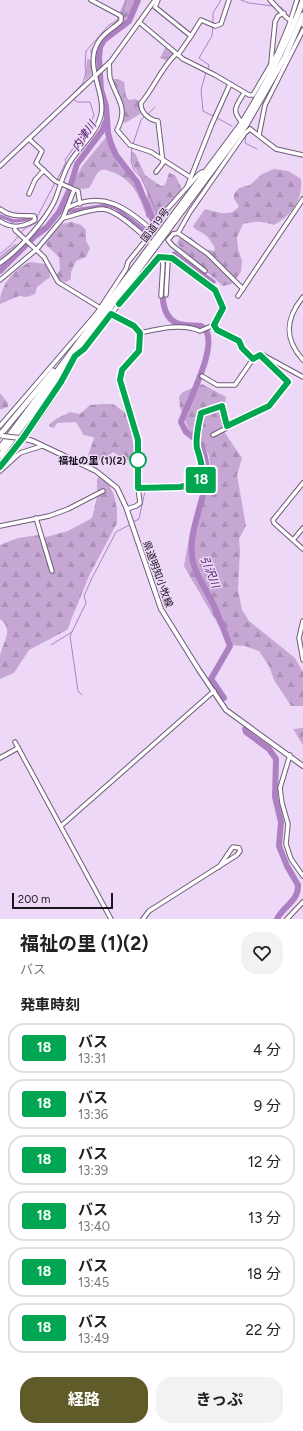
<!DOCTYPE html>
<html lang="ja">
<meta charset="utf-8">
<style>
body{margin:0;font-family:Figtree,"Noto Sans JP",sans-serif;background:#f2f2f2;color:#222;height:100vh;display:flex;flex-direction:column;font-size:15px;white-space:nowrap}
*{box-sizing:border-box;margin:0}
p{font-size:13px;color:#767676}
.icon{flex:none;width:22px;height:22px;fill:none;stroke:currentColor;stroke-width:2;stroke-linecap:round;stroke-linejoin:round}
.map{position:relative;height:919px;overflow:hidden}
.side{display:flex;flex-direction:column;background:#fff;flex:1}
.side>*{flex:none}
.badge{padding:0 8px;border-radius:3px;font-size:14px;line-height:26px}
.scale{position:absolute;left:12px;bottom:10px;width:101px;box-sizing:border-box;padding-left:4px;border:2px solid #1c151f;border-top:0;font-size:11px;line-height:14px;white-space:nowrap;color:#1c151f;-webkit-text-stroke:3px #edd9f7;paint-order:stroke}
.map>.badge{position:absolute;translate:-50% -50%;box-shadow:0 0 0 2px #fff}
h2{padding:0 20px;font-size:15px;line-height:36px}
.round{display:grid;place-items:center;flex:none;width:42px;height:42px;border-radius:16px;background:#f2f2f2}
.overview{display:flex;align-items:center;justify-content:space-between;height:68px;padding:0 20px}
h1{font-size:19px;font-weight:700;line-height:30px}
.button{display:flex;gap:8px;margin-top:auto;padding:8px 20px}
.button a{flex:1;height:46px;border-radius:16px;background:#605c29;color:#fff;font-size:16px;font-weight:700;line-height:46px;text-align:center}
.button a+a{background:#f2f2f2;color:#222}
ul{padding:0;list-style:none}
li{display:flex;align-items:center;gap:12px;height:50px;margin:0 8px 6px;padding:0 12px;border:2px solid #e0e0e0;border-radius:16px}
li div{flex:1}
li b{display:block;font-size:15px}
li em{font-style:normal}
li .badge{min-width:44px;font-weight:700;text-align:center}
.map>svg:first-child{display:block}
.forest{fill:url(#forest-firs)}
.park{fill:url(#park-crowns)}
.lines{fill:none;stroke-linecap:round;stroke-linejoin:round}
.stream{stroke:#ad80c2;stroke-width:1}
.canal{stroke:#ad80c2;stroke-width:3.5}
.river{stroke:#ad80c2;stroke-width:6}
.minor-tunnel{stroke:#c3b2cc;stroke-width:3.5;stroke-dasharray:3.5 2;stroke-linecap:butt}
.minor-casing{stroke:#6f5d77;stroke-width:5.5}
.major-casing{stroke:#6f5d77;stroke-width:6}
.highway-casing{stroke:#6f5d77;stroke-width:7}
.minor{stroke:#fff;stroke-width:3.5}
.major{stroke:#fff;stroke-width:4}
.highway{stroke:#fff;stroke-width:5}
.major-bridge-casing{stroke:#6f5d77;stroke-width:6;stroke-linecap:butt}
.major-bridge{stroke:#fff;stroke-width:4}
.line-casing{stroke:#fff;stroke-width:9}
.line{stroke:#00a651;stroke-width:6}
.stop-dot{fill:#fff;stroke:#00a651;stroke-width:2}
.labels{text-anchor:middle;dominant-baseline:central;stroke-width:3;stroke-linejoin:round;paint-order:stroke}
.street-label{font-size:10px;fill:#1c151f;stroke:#edd9f7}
.stop-label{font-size:10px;font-weight:bold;fill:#1c151f;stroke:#edd9f7;text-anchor:end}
.water-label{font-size:11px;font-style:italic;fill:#4c1061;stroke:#edd9f7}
</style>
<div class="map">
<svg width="303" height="919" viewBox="0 0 303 919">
<defs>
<pattern id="forest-firs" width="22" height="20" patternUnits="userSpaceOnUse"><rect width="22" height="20" fill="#c6a7d4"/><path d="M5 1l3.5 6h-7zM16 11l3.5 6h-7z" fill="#aa8fb6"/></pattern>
<pattern id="park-crowns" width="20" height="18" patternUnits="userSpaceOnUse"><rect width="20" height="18" fill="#c6a7d4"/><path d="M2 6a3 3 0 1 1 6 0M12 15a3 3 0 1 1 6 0" fill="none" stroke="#aa8fb6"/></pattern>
</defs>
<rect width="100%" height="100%" fill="#edd9f7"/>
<g class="forest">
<path d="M125 0H137C129 21 109 33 97 54L91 55 90 50 115 23Z"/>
<path d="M87 59 93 60V73L85 81Z"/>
<path d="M113 79H118L124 82 126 96 129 100 136 99 143 103 140 114 125 123 123 122C127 106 116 94 113 79Z"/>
<path d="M107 136H111L115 146 117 161 136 183 144 201H147C152 179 127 170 132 152L135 153 145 175 161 186 165 185 169 173 175 175 182 189V196L162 220 156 222 147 218C140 198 134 180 112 172 107 170 103 168 98 172L89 188C81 189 77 190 72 183L83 165Z"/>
<path d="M274 169 288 171 301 179C303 201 291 215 274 225 262 221 255 221 243 224L237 237 238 249 242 261 241 272 232 284 223 286 183 251 177 243 180 237H191L203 249 214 251 215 248C212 243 209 237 204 234 200 231 196 231 193 226L205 209C217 212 231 218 239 206L234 199V194L239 188 250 185 262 174Z"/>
<path d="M72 222 81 225 86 230V241L90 248 86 257 76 261 71 272V279L66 282 59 280 56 275 60 270 59 257 45 244 61 224Z"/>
<path d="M15 244H18L0 261V256Z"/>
<path d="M30 262 45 264 49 270 50 277 37 287 35 294 27 297 19 296 0 304C0 285 13 270 30 262Z"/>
<path d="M202 384 226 397 224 408 225 433 242 458 237 475 246 526 239 539 240 551 238 589 242 610 249 621 295 658 303 672V706H291L274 680 269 666 259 651 245 646 230 645 184 566 190 532 204 498 211 471 209 456 202 442 189 431 180 407 179 397 183 392Z"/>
<path d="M0 393 8 403V407L2 409H0Z"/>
<path d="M103 404H113L127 414 135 452 130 460 124 459 113 452 107 457 95 461 90 459 88 455 94 439 93 437 84 435 76 422 57 423 54 428 49 426C52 419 63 416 70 412L80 414 90 405Z"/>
<path d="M100 476 105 477 114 495 117 509V523L89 576 67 630 29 650 14 673 0 679C0 672 0 664 0 656 2 643 15 630 0 619V545L18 538 39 535 46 537 68 531 92 518 97 497V479Z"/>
<path d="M303 728V745L293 729Z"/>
</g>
<path class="park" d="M166 46 174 54 168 61 160 58Z"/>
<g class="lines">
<g class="stream">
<path d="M241 0 249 3 273 6"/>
<path d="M281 7 284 11"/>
<path d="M122 16 126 0"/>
<path d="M213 24V13L221 0"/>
<path d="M208 69 209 65 199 58 212 36 213 27"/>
<path d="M206 72 201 90 203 111 213 116"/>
<path d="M71 96 83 83 86 72 85 66 86 51 109 25 120 19"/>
<path d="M148 114 155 107"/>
<path d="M217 118 232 126"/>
<path d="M246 135 245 143 257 149"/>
<path d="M133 144 141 120 145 116"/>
<path d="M132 146 131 161 134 170 141 177 159 217"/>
<path d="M57 180 66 162 65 160 88 127 94 115 90 102H78L73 99"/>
<path d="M0 254 11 245 24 229 36 223 38 215 55 183"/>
<path d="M133 522 139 519 145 491 204 485"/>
<path d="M51 645 72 632"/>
<path d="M82 695 78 691 70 636 86 603 84 596 92 578 116 532 131 524"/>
</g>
<g class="canal">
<path d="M69 211 108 205 116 208 148 233"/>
<path d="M0 216 13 221 33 219"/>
<path d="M174 253 214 282"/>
</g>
<g class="river">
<path d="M138 0 129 21 104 40 100 47 99 58 101 90 106 106 108 133 111 144 116 155 137 182 153 220"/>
<path d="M165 259C164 278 155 316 179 324 186 326 194 325 201 326 224 337 187 404 181 422L186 432 195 439"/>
<path d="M0 271 35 236 47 227 59 212 69 191 77 164 102 131 106 121"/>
<path d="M200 444C220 481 188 516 192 556 194 574 207 590 214 606 220 619 225 633 230 646L211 679 224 698"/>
<path d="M245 729 246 732 269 749 276 759 275 797 281 822 279 846 287 866 298 885C299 901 283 906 277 919"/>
</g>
<path class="minor-tunnel" d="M128 271 137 277"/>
<defs>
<g id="minor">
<path d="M158 0 155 7 191 36 178 55"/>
<path d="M270 0 287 18 292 21"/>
<path d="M139 22 183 59 215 75 249 95H253L277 54 289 25 297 0"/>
<path d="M303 24V25"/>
<path d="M191 36 201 20 215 26 221 24 229 0"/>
<path d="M271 62 275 22 278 16 284 13"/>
<path d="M109 63C110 68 109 73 110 78 117 100 129 107 117 130L130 145 151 152 190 177"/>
<path d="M243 124C231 110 235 108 244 93"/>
<path d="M250 129 276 149 303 155"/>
<path d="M259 135 265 105 303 30"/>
<path d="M29 139 42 151 36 163 55 181 78 191 80 204"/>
<path d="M0 166 111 61 155 0"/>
<path d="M156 172 163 163 158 121C149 120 140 112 141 103 154 88 161 68 176 54"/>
<path d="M187 187 212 124 230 84"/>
<path d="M29 194 35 180 44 170"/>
<path d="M67 208C103 190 126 207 153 231"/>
<path d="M0 209C12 218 20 215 34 216L35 220C24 227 11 229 0 221"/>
<path d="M63 218C76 215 90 209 103 209 116 210 140 232 149 241"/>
<path d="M15 227V230L44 257 58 282 102 309"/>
<path d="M178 233 190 212 245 133 250 129"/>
<path d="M0 263C19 250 44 222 54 202 60 189 62 175 70 162 79 147 97 133 101 115 106 92 83 65 99 41 105 32 114 28 121 21V16L91 0"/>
<path d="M205 271 172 245 168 240 173 234 178 233 208 254 243 289"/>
<path d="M0 280 37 249 63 218 74 190"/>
<path d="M166 295 168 261 170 257"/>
<path d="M161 296 163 264 161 258"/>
<path d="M238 296 303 199"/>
<path d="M303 297C285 319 284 339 303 360"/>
<path d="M109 313 134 326 140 333 139 351 122 370 120 380 138 440 137 480 140 503 136 506 127 509"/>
<path d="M214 325 220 333 239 341 242 348 253 359"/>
<path d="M77 354 84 349 111 314 159 257 172 258 215 290 223 305 222 311 214 325 200 331C182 323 158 329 140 333"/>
<path d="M202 376 217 385H235L253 359 261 354 303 377"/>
<path d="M0 426 97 313 126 269 128 262 153 231 162 215 198 175 202 172H206"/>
<path d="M213 435 269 406 288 382 260 355"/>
<path d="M0 471 20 453 42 446"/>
<path d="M303 483 273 520 274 523 303 549"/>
<path d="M138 488 180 487 200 482C205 473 200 458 197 448 195 438 199 423 201 413L223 406 227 427"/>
<path d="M36 518 52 571"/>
<path d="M0 526 49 516 68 509 103 491"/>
<path d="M293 540 303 528"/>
<path d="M303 621 299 638 303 660"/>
<path d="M15 742 111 919"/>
<path d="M290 755 280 788 282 803 288 824 286 844 291 859 303 876"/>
<path d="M0 758 18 748"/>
<path d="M61 826 214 691"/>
<path d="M143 919 149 911 237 855 240 851 239 848 233 847 232 848 219 867"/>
<path d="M287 919 303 902"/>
</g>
<path id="major" d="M21 438 33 441 96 471 117 488 126 507 161 609 199 670 226 710 303 766"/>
<g id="highway">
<path d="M0 435 53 371"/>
<path d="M0 448 242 123C266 84 288 43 303 0"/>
<path d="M0 456 246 125 285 57 303 15"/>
<path d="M0 467C25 437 50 404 68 369"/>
</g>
</defs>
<use href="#minor" class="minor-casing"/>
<use href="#major" class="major-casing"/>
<use href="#highway" class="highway-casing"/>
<use href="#minor" class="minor"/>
<use href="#major" class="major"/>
<use href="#highway" class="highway"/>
<defs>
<path id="major-bridge" d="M3 436 20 438"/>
</defs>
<use href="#major-bridge" class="major-bridge-casing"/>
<use href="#major-bridge" class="major-bridge"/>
</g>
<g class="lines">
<defs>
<path id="line" d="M0 467 23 438 61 382 75 356 84 349 111 314 134 326 140 333 139 351 122 370 120 380 138 440V488L180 487 200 482C205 473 200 458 197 448 195 438 199 423 201 413L222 406 227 426 269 406 288 382 260 355 253 359 242 348 239 341 217 330 214 325 223 308 215 290 172 258 159 257 119 304"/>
</defs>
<use href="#line" class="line-casing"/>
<use href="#line" class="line"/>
</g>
<circle class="stop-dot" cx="138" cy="460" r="8"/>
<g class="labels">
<g class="street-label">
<text transform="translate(155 225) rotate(-53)">国道19号</text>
<text transform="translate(158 574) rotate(70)">県道明知小牧線</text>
</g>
<g class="stop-label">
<text x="126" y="460">福祉の里 (1)(2)</text>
</g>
<g class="water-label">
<text transform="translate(84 136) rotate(-56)">内津川</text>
<text transform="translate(210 572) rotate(68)">引沢川</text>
</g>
</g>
</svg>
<div class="scale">200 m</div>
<b class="badge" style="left:201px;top:480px;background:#00a651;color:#fff">18</b>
</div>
<section class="side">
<div class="overview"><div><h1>福祉の里 (1)(2)</h1><p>バス</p></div><a class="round"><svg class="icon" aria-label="heart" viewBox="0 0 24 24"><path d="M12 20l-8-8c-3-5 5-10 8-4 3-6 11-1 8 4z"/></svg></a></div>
<h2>発車時刻</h2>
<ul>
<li><span class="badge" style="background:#00a651;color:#fff">18</span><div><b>バス</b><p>13:31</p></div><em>4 分</em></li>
<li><span class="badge" style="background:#00a651;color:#fff">18</span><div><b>バス</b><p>13:36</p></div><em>9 分</em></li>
<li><span class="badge" style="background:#00a651;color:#fff">18</span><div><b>バス</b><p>13:39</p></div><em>12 分</em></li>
<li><span class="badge" style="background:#00a651;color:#fff">18</span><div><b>バス</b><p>13:40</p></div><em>13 分</em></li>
<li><span class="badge" style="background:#00a651;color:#fff">18</span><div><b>バス</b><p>13:45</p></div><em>18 分</em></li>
<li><span class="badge" style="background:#00a651;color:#fff">18</span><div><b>バス</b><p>13:49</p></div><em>22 分</em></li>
</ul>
<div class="button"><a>経路</a><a>きっぷ</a></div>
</section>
